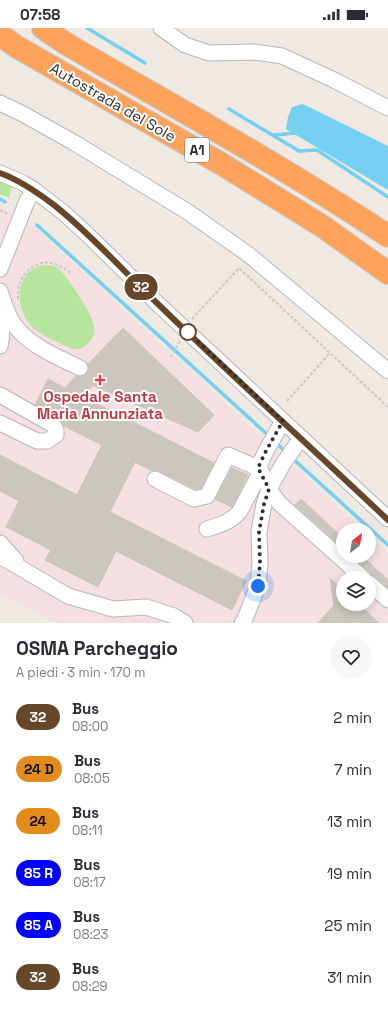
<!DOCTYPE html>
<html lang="it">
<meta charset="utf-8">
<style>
body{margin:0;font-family:"Space Grotesk",sans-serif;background:#f7f7f7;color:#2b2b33;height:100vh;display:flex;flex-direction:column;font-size:15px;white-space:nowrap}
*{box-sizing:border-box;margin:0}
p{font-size:13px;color:#7c7c81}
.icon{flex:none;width:22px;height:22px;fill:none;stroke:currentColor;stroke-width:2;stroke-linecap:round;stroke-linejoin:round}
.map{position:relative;height:595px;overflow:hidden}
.drawer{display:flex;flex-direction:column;background:#fff;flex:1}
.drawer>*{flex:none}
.badge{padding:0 8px;border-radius:13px;font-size:14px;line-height:26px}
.needle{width:26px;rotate:31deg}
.tools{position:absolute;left:336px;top:495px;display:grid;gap:8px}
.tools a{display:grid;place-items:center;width:40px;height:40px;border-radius:50%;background:#fff;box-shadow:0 2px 10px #0003;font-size:20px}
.you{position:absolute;width:20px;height:20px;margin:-10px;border:3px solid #fff;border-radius:50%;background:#1a73e8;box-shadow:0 0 0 6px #1a73e833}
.map>.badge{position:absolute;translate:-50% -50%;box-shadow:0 0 0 2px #fff}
.round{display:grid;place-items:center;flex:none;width:42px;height:42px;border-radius:21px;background:#f7f7f7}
.headline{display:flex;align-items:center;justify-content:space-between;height:68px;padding:0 16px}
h1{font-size:19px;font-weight:600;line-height:30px}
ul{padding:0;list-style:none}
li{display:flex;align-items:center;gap:12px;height:52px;padding:0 16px}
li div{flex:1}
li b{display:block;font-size:15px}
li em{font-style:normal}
li .badge{min-width:44px;font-weight:700;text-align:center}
.status{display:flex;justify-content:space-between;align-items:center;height:28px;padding:0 20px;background:#fff;direction:ltr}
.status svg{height:11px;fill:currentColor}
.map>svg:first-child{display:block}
.medical{fill:#f5dfe0;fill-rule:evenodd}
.green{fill:#b6e59e}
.water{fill:#75cff0}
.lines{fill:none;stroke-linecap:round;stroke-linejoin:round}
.stream{stroke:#75cff0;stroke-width:3.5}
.building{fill:#cbc7bf;stroke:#cbc5ba}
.minor-casing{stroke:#b4b7c1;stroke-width:17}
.highway-casing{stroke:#c9c9c9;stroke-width:24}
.path{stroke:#c9c9c9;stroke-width:2;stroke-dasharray:3 2;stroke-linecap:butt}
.minor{stroke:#fff;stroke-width:15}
.highway{stroke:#ffa35c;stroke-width:22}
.line-casing{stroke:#fff;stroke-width:9}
.line{stroke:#67472a;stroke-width:6}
.walk{stroke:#2e2e2e;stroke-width:4;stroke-dasharray:0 7.2}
.stop-dot{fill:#fff;stroke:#67472a;stroke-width:2}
.health-dot{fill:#e0444e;stroke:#fff;stroke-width:1.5}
.labels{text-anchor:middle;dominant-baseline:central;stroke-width:4;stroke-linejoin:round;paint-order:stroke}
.shield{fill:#fff;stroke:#6d6d6d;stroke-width:1}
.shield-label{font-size:14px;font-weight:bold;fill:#2e2e2e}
.street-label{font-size:15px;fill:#2e2e2e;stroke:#fff}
.health-label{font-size:15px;font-weight:bold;fill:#be3a42;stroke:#fff}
</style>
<div class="status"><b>07:58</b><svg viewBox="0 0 49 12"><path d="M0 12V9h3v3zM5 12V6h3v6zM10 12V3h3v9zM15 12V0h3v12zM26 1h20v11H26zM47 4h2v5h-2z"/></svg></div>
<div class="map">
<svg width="388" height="595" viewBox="0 0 388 595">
<rect width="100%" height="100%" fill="#efe9e1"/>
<path class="medical" d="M0 177 37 202 362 502H343V528H369V508L388 526V595H58L0 566ZM343 550H369V576H343Z"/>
<g class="green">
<path d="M0 150 13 154 9 170 0 166Z"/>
<path d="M44 237C52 237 57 238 62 244 71 255 93 286 94 299 95 305 93 309 90 314 87 317 82 321 77 321 71 322 63 317 57 314 50 311 42 307 36 302 23 292 17 274 21 258 24 246 32 239 44 237Z"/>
</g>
<path class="water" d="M302 76 309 79 388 118V162L286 101 288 89 292 79Z"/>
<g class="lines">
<g class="stream">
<path d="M87 0 145 35"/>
<path d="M229 81 299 123 317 122 388 169"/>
<path d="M273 107 297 105"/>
<path d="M0 171 5 174"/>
<path d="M37 197 269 408"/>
<path d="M275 414 287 425"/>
<path d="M291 429 388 517"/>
</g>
</g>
<g class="building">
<path d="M123 300 214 387 198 404 92 357 86 370 214 435 201 460 195 461 159 443 155 442 152 443 135 434 110 484 246 553 232 582 116 523 98 559 45 532 51 522 6 499 19 473 0 463V427L77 467 102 417 64 398 58 389 35 377 48 351 65 360 76 348 81 349 85 347 88 344 89 340 88 336Z"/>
<path d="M232 440 248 447 232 479 215 471Z"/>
<path d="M301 471 343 510V520L295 477Z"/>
<path d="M352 528H362L388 552V560L375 548 371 546 369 543Z"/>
<path d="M330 550 343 562V576H359L379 595H318L334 577Z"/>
</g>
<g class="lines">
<defs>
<g id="minor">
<path d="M161 0 185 17 209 25 254 24 282 28 334 52 388 80"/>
<path d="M0 75 23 86 73 114 188 184 249 227 388 343"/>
<path d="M0 145 23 155 34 162 64 185 90 209 159 277 388 491"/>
<path d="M0 241 27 173 34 162"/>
<path d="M0 263C4 274 7 286 13 295 27 317 58 329 80 340"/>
<path d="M0 288C2 298 3 307 0 318"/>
<path d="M0 367 53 397 56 402V407L47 413H37L0 395"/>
<path d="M283 393 266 423 258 440 261 443 269 461 279 475 363 550"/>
<path d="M155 451 194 471 207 468 228 427 258 440"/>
<path d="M207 501C220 497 231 494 240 483L261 443"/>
<path d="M0 515 16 533"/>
<path d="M0 528 68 568 113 581 146 579 174 588 185 595"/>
<path d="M369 555 388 572"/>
<path d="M242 595 244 593 258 558 260 535 259 504 264 476 269 461 283 436 301 410"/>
</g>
<g id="highway">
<path d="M43 0 65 15 94 32C193 89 293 145 388 208"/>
<path d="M0 7 17 19 220 135 322 198 388 245"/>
</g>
</defs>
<use href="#minor" class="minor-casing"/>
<use href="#highway" class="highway-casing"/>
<g class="path">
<path d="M0 182 8 186"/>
<path d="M18 271C18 266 18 260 20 255 24 243 38 232 51 235 58 236 65 241 71 245"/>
<path d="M192 291 239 240 388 379"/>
<path d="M171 329 180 313"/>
<path d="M287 373 330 325"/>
</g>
<use href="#minor" class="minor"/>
<use href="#highway" class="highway"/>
</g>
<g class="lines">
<defs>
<path id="line" d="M0 145C20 152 37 164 54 177 92 207 124 244 159 277 234 350 312 420 388 492"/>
</defs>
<use href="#line" class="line-casing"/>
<use href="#line" class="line"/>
<path class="walk" d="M188 304 283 393 266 423 258 440 269 461 264 476 259 504 260 535 258 558"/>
</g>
<circle class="stop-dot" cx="188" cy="304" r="8"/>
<path class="health-dot" d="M98 346h4v4h4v4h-4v4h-4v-4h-4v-4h4z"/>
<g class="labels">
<rect class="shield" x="185" y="110" width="24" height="24" rx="3"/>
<g class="shield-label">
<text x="197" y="122">A1</text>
</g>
<g class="street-label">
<text transform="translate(113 74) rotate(30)">Autostrada del Sole</text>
</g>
<g class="health-label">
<text x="100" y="368">Ospedale Santa<tspan x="100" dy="17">Maria Annunziata</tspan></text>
</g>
</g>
</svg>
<div class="tools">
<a><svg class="needle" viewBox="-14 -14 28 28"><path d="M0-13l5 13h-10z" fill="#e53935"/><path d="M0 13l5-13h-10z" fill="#7c7c81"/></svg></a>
<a><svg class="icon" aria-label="layers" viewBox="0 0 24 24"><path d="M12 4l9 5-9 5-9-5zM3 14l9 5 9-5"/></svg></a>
</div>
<div class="you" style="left:258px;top:558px"></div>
<b class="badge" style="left:141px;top:259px;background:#67472a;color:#fff">32</b>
</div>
<section class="drawer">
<div class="headline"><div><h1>OSMA Parcheggio</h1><p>A piedi · 3 min · 170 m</p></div><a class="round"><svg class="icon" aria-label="heart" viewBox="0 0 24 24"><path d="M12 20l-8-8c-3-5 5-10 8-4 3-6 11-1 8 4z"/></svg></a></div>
<ul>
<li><span class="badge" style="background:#67472a;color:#fff">32</span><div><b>Bus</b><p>08:00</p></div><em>2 min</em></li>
<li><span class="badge" style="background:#e28c1b;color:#111">24 D</span><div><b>Bus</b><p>08:05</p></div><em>7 min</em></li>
<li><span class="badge" style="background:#e28c1b;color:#111">24</span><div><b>Bus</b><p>08:11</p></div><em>13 min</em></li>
<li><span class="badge" style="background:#00f;color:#fff">85 R</span><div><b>Bus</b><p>08:17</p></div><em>19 min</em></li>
<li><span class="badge" style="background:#00f;color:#fff">85 A</span><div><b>Bus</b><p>08:23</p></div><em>25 min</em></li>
<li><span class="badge" style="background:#67472a;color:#fff">32</span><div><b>Bus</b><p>08:29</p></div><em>31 min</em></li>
</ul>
</section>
